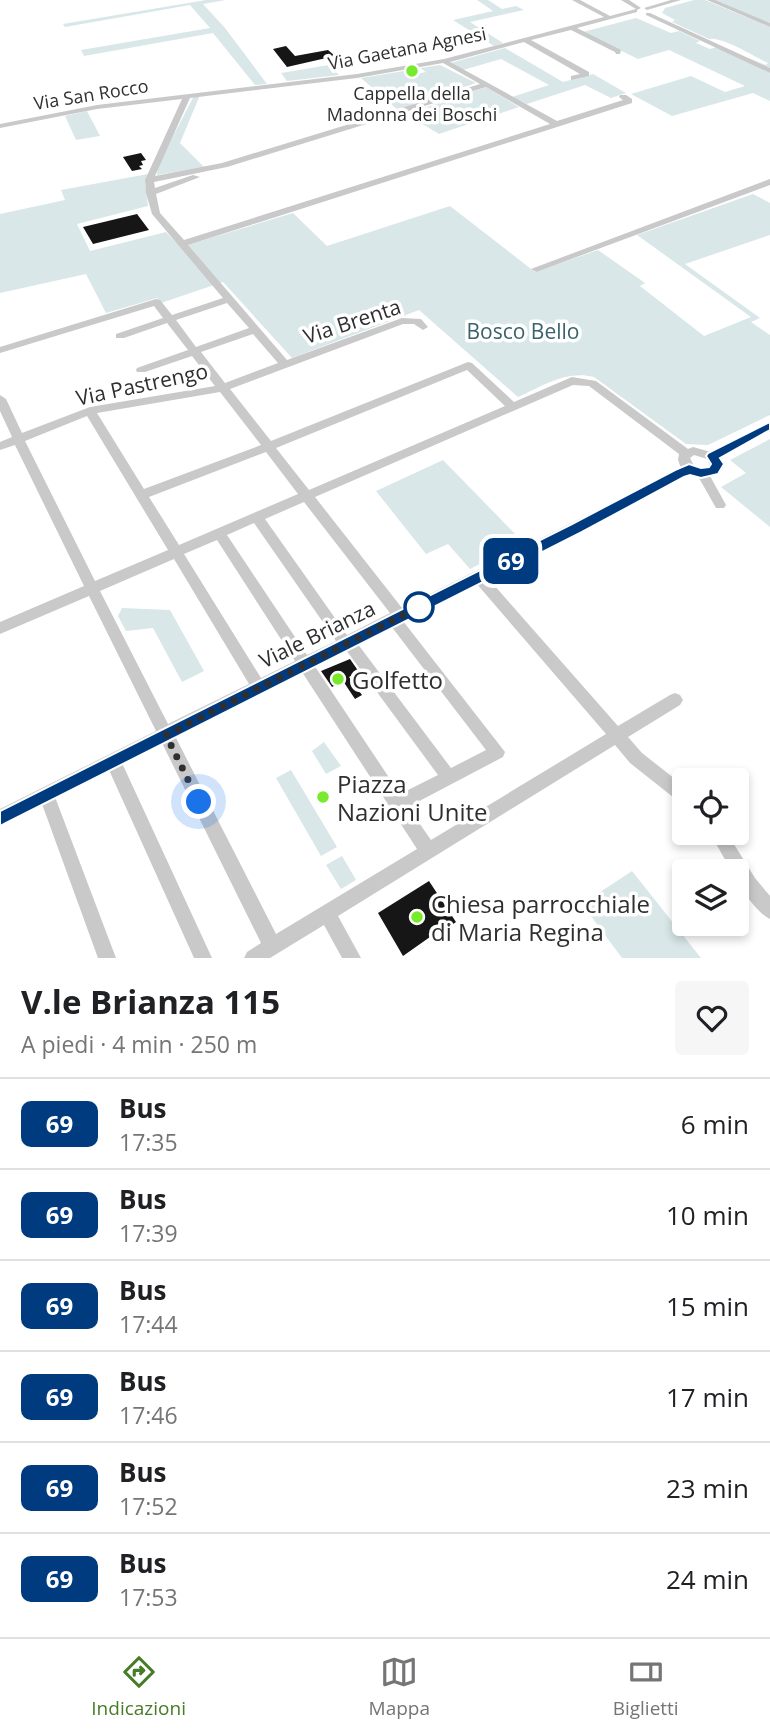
<!DOCTYPE html>
<html lang="it">
<meta charset="utf-8">
<style>
body{margin:0;font-family:"Open Sans",sans-serif;background:#f6f6f6;color:#202124;height:100vh;display:flex;flex-direction:column;font-size:26px;white-space:nowrap}
*{box-sizing:border-box;margin:0}
p{font-size:23px;color:#757577}
.icon{flex:none;width:38px;height:38px;fill:none;stroke:currentColor;stroke-width:2;stroke-linecap:round;stroke-linejoin:round}
.map{position:relative;height:958px;overflow:hidden}
.drawer{display:flex;flex-direction:column;background:#fff;flex:1}
.drawer>*{flex:none}
.badge{padding:0 14px;border-radius:10px;font-size:24px;line-height:46px}
.controls{position:absolute;left:672px;top:768px;display:grid;gap:14px}
.controls a{display:grid;place-items:center;width:77px;height:77px;border-radius:7px;background:#fff;box-shadow:0 4px 10px #0003;font-size:35px}
.you{position:absolute;width:35px;height:35px;margin:-18px;border:5px solid #fff;border-radius:50%;background:#1a73e8;box-shadow:0 0 0 10px #1a73e833}
.map>.badge{position:absolute;translate:-50% -50%;box-shadow:0 0 0 4px #fff}
.round{display:grid;place-items:center;flex:none;width:74px;height:74px;border-radius:7px;background:#f6f6f6}
.headline{display:flex;align-items:center;justify-content:space-between;height:119px;padding:0 21px}
h1{font-size:33px;font-weight:700;line-height:52px}
ul{padding:0;list-style:none}
li{display:flex;align-items:center;gap:21px;height:91px;padding:0 21px;border-top:2px solid #e0e0e0}
li div{flex:1}
li b{display:block;font-size:26px}
li em{font-style:normal}
li .badge{min-width:77px;font-weight:700;text-align:center}
.tabs{display:flex;justify-content:space-around;align-items:center;height:98px;border-top:2px solid #e0e0e0;background:#fff;font-size:19px;color:#757577}
.tabs a{display:grid;justify-items:center;gap:4px}
.tabs .active{color:#477c27}
.map>svg:first-child{display:block}
.green{fill:#d9e7e9}
.building{fill:#161616}
.lines{fill:none;stroke-linecap:round;stroke-linejoin:round}
.minor{fill:#c9c9c9;fill-rule:evenodd}
.line{fill:#003b80;stroke:#fff;stroke-width:2}
.walk{stroke:#2f2f2f;stroke-width:7;stroke-dasharray:0 12.6}
.poi-dot{fill:#77eb2b;stroke:#fff;stroke-width:2.5}
.stop-dot{fill:#fff;stroke:#003b80;stroke-width:3.5}
.labels{text-anchor:middle;dominant-baseline:central;stroke-width:7;stroke-linejoin:round;paint-order:stroke}
.far-street-label{font-size:18px;fill:#2f2f2f;stroke:#fff}
.far-poi-label{font-size:18px;fill:#2f2f2f;stroke:#fff}
.street-label{font-size:21px;fill:#2f2f2f;stroke:#fff}
.park-label{font-size:21px;fill:#3a626c;stroke:#fff}
.near-poi-label{font-size:24px;fill:#2f2f2f;stroke:#fff;text-anchor:start}
</style>
<div class="map">
<svg width="770" height="958" viewBox="0 0 770 958">
<rect width="100%" height="100%" fill="#fff"/>
<g class="green">
<path d="M206 0H226L203 4 225 28 267 84 255 85 213 33 84 56 81 50 210 28 190 5 65 27 63 24Z"/>
<path d="M477 0H488L502 9 516 6 524 10 470 22 503 43 494 46 453 20 493 11Z"/>
<path d="M694 0H705L770 27V68L743 56 766 65 768 63C755 57 722 36 709 39L672 22 675 20 662 13 665 8Z"/>
<path d="M713 0H770V24Z"/>
<path d="M636 18 671 33 679 31 700 41 696 43 710 49 717 47 770 73V101L753 93 672 116 631 94 691 76 725 92 745 86 669 50 638 59 583 32Z"/>
<path d="M505 48 563 82 593 74 626 93 611 98 585 85 527 104 512 97 549 85 501 59 463 70 450 63Z"/>
<path d="M329 65 339 75 287 81 281 73Z"/>
<path d="M440 65 476 83 398 110 361 78 404 71 412 75 426 72 420 68Z"/>
<path d="M486 87 519 107 439 134 406 114Z"/>
<path d="M200 95 180 143 204 167 157 175 158 165 194 96Z"/>
<path d="M87 111 100 136 76 140 65 116Z"/>
<path d="M148 174 145 183 148 206 77 224 90 251 166 232 181 247 293 213 327 246 450 206 535 272 598 250 645 283 640 286 704 336 751 317 637 235 753 194 770 203V235L685 264 760 318 751 322 770 335V415L708 445 686 444 594 377C566 370 543 386 518 397L419 310 292 358 223 282 161 303 157 298 106 313 86 274 0 293V214L65 200 61 190Z"/>
<path d="M770 439V527L721 487 746 473 730 460Z"/>
<path d="M443 460 523 542 470 569 448 544 426 554 376 491Z"/>
<path d="M122 608 170 610 204 671 182 682 153 628 126 631 118 616Z"/>
<path d="M324 742 341 766 326 774 312 751Z"/>
<path d="M291 770 337 847 321 856 276 778Z"/>
<path d="M342 856 356 880 341 889 326 865Z"/>
<path d="M632 871 701 958H622L582 904Z"/>
</g>
<g class="building">
<path d="M286 46 295 56 328 50 335 56 287 67 273 49Z"/>
<path d="M141 153 146 160 141 161 143 165 139 166 142 169 132 171 123 157Z"/>
<path d="M137 214 149 230 93 244 83 227Z"/>
<path d="M350 659 359 672 349 677 362 695 355 699 343 681 332 687 321 671Z"/>
<path d="M429 881 456 922 449 927 447 925 403 956 378 913Z"/>
</g>
<g class="lines">
<g class="minor">
<path d="M572 0H580L610 16 636 9 621 0H629L641 8 637 10V12L577 28 621 50 620 54H616L615 52 571 30 531 40 589 72V76L571 80V76L580 74 524 42 450 62 557 121 623 100 619 97 620 95H626L632 99V103L188 245 287 360 402 318 421 319 428 327 423 330 414 324H403L230 389 271 441 468 362 472 363 514 402 572 377 596 381 688 449 693 447 711 452 770 422V431L719 458 723 468 721 471 710 476 726 505 724 508H716L699 478 689 474 487 577 618 726 670 695 675 693 680 695 683 700 680 705 628 737 642 753 684 786V804L678 801 630 763 615 745 338 916 361 958H342L324 925 270 958H244L247 952 261 943 162 743 122 763 212 958H194L109 770 55 797 116 958H98L42 804 0 825V809L156 731 89 596 0 634V622L84 586 15 445 0 450V442L12 437 0 411V395L6 399 22 433 90 407 215 386 192 356 145 372H137L136 370 137 368 188 350 167 323 124 338H116V334L163 318 154 306 0 353V347L156 299 160 300 172 315 223 298 152 214 146 193 145 180 182 99 97 109 0 128V124L97 105 357 74 444 59 604 17ZM443 63 480 84 222 163 155 176 190 98 357 78ZM486 87 550 124 184 240 160 213 156 194 200 177 193 175 155 188 154 182 227 167ZM227 303 249 328 196 347 176 320ZM253 334 278 363 225 383 201 352ZM467 370 505 406 309 490 276 448ZM573 385 589 386 679 454 678 460 681 468 402 608 315 497ZM220 392 261 445 144 489 97 413ZM87 416 168 550 95 581 25 441ZM266 452 298 494 179 545 149 497ZM694 455 707 459 710 466 702 470 694 466 690 458ZM304 502 390 613 347 635 265 519ZM254 523 336 641 307 655 227 535ZM217 540 295 661 261 678 184 554ZM174 559 249 684 168 724 100 591ZM476 583 606 734 431 840 408 807 503 757 505 752 403 621ZM391 626 486 750 451 768 357 643ZM345 650H346L438 775 400 794 314 665ZM302 672 417 849 276 934 175 736Z"/>
<path d="M671 0H681L647 10 644 8Z"/>
<path d="M707 0H715L770 23V27Z"/>
<path d="M646 13H650L770 68V73L646 15Z"/>
<path d="M770 179V185L539 271 536 272 531 269Z"/>
<path d="M710 833H727L755 878 770 896V919C757 913 737 886 737 872H732Z"/>
</g>
</g>
<path class="line" d="M770 422V430L720 458 724 464 718 474 701 478 690 475 684 477 582 532 6 823 0 826V811L572 524 675 470 689 464 701 468 709 467 711 464 706 456 708 453Z"/>
<g class="lines">
<path class="walk" d="M199 802 166 735 419 607"/>
</g>
<g class="poi-dot">
<circle cx="412" cy="71" r="7"/>
<circle cx="338" cy="679" r="7"/>
<circle cx="323" cy="797" r="7"/>
<circle cx="417" cy="917" r="7"/>
</g>
<circle class="stop-dot" cx="419" cy="607" r="14"/>
<g class="labels">
<g class="far-street-label">
<text transform="translate(407 48) rotate(-11)">Via Gaetana Agnesi</text>
<text transform="translate(91 94) rotate(-9)">Via San Rocco</text>
</g>
<g class="far-poi-label">
<text x="412" y="93">Cappella della<tspan x="412" dy="21">Madonna dei Boschi</tspan></text>
</g>
<g class="street-label">
<text transform="translate(352 321) rotate(-18)">Via Brenta</text>
<text transform="translate(142 384) rotate(-12)">Via Pastrengo</text>
<text transform="translate(317 634) rotate(-26)">Viale Brianza</text>
</g>
<g class="park-label">
<text x="523" y="331">Bosco Bello</text>
</g>
<g class="near-poi-label">
<text x="352" y="679">Golfetto</text>
<text x="337" y="783">Piazza<tspan x="337" dy="28">Nazioni Unite</tspan></text>
<text x="431" y="903">Chiesa parrocchiale<tspan x="431" dy="28">di Maria Regina</tspan></text>
</g>
</g>
</svg>
<div class="controls">
<a><svg class="icon" aria-label="locate" viewBox="0 0 24 24"><circle cx="12" cy="12" r="6"/><path d="M12 2v4M12 18v4M2 12h4M18 12h4"/></svg></a>
<a><svg class="icon" aria-label="layers" viewBox="0 0 24 24"><path d="M12 4l9 5-9 5-9-5zM3 14l9 5 9-5"/></svg></a>
</div>
<div class="you" style="left:199px;top:802px"></div>
<b class="badge" style="left:511px;top:561px;background:#003b80;color:#fff">69</b>
</div>
<section class="drawer">
<div class="headline"><div><h1>V.le Brianza 115</h1><p>A piedi · 4 min · 250 m</p></div><a class="round"><svg class="icon" aria-label="heart" viewBox="0 0 24 24"><path d="M12 20l-8-8c-3-5 5-10 8-4 3-6 11-1 8 4z"/></svg></a></div>
<ul>
<li><span class="badge" style="background:#003b80;color:#fff">69</span><div><b>Bus</b><p>17:35</p></div><em>6 min</em></li>
<li><span class="badge" style="background:#003b80;color:#fff">69</span><div><b>Bus</b><p>17:39</p></div><em>10 min</em></li>
<li><span class="badge" style="background:#003b80;color:#fff">69</span><div><b>Bus</b><p>17:44</p></div><em>15 min</em></li>
<li><span class="badge" style="background:#003b80;color:#fff">69</span><div><b>Bus</b><p>17:46</p></div><em>17 min</em></li>
<li><span class="badge" style="background:#003b80;color:#fff">69</span><div><b>Bus</b><p>17:52</p></div><em>23 min</em></li>
<li><span class="badge" style="background:#003b80;color:#fff">69</span><div><b>Bus</b><p>17:53</p></div><em>24 min</em></li>
</ul>
</section>
<nav class="tabs">
<a class="active"><svg class="icon" aria-label="directions" viewBox="0 0 24 24"><path d="M12 3l9 9-9 9-9-9zM9 14v-3h6M13 9l2 2-2 2"/></svg>Indicazioni</a>
<a><svg class="icon" aria-label="map" viewBox="0 0 24 24"><path d="M3 6l6-2 6 2 6-2v14l-6 2-6-2-6 2zM9 4v14M15 6v14"/></svg>Mappa</a>
<a><svg class="icon" aria-label="tickets" viewBox="0 0 24 24"><path d="M3 7h18v10H3zM15 7v10"/></svg>Biglietti</a>
</nav>
